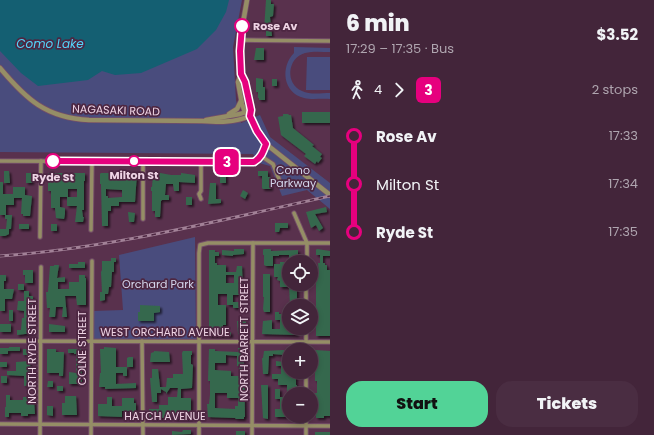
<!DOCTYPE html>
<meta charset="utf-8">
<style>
body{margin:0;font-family:Poppins,sans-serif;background:#4a2d42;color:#f1f3f6;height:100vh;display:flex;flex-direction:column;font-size:15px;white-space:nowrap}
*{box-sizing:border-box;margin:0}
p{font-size:13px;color:#afa5af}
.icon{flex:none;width:22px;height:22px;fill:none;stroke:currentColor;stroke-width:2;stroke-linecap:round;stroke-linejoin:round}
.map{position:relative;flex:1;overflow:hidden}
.details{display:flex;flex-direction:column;background:#43253a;width:324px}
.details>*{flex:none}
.badge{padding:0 8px;border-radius:6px;font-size:14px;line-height:26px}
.fabs{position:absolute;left:282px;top:255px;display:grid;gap:8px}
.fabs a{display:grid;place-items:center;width:36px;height:36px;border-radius:50%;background:#43253a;box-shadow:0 2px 6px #0003,0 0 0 1px #5b4254;font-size:20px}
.map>.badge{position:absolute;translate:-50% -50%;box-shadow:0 0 0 2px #fff}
.legs{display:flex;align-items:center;gap:6px;height:44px;padding:0 16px;font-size:13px}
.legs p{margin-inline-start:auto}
.overview{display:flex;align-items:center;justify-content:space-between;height:68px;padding:0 16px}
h1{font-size:22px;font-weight:800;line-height:30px}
.button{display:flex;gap:8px;margin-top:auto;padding:8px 16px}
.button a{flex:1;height:46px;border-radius:16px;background:#52d397;color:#111;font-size:16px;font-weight:800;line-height:46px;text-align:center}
.button a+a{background:#4a2d42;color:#f1f3f6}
ul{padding:0 16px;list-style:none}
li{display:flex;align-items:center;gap:14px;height:48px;font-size:15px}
li i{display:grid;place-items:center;width:6px;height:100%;margin:0 5px;background:currentColor}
li i::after{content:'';width:10px;height:10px;margin:-5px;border:3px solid;border-radius:50%;background:#43253a}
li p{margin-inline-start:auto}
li:first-child i{background:linear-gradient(#0000 50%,currentColor 0)}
li:last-child i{background:linear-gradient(currentColor 50%,#0000 0)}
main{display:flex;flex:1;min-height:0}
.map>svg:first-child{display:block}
.green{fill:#494c7d}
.water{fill:#145f72}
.building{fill:#36684e;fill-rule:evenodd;filter:url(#shadow)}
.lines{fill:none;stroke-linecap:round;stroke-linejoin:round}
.minor-casing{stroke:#744e68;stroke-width:5.5}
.tertiary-casing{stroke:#744e68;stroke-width:6}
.minor{stroke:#958e66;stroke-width:3.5}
.tertiary{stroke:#958e66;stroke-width:4.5}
.rail-casing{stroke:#a28197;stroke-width:3}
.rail{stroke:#4d2742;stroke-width:1.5;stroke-dasharray:4.5;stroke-linecap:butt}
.line-1-casing{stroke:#fff;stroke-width:9}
.line-1{stroke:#e6007e;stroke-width:6}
.stop-1-dot{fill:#fff;stroke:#e6007e;stroke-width:2}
.labels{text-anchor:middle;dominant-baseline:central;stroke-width:3.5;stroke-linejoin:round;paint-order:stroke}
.stop-label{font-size:11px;font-weight:bold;fill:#eed4e4;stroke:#4d2742}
.street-label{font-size:11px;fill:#eed4e4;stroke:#4d2742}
.park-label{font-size:11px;fill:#d4d7ed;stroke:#4d2742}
.water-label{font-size:12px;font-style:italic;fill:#52d5fa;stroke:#4d2742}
</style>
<main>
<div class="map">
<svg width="330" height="435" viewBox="0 0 330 435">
<defs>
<filter id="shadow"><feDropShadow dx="2" dy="2" stdDeviation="1" flood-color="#0009"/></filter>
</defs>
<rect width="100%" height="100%" fill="#59314d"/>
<g class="green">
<path d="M0 0H242L233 47 236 100 241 123 260 115 270 137 330 183V209L307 190 282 196 270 166 259 163 253 154 0 152Z"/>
<path d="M294 47 330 48V52C322 52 313 51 305 53 287 58 285 84 302 91 310 95 321 93 330 93V99C322 98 312 100 304 98 283 93 280 67 294 53Z"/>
<path d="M307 57H330V90H306Z"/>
<path d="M195 237 196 339H93V311L123 310 119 255Z"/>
</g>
<path class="water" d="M0 0H229L226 12 216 30 197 49 141 73 115 75 102 71 88 80 38 86 21 73 0 51Z"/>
<g class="building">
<path d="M266 0H271V4H274L273 16 270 17 272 36H266V30H264Z"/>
<path d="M256 48H264V60H254Z"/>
<path d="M256 78 263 79V87H265V100H259V98H258V92H256Z"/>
<rect x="272" y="79" width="5" height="7"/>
<rect x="302" y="112" width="28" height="11"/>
<path d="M283 114H288L289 115H291L293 128 314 145 312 146 322 154 320 157 322 158 318 163 317 161 315 164 304 156 306 154 281 135 278 117 283 116Z"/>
<path d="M4 171H9L10 183H4Z"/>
<path d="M258 171H268V177H271V189H263L262 188V176H258Z"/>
<path d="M155 172 171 175H181V173L195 175V183L179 182V191H174L173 184H166L165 195H169V200H162L161 201 160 217H155V211H152V191H151V187H152L153 174H154Z"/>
<path d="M26 173H34L32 183H26Z"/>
<path d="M48 173H85V181H84V210H82L83 217H84L83 222H75L77 206H67V197H77V189H68V197H60V207L65 208V214L64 219 56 218 55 208H51V191H48Z"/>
<path d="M101 173H137L135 202H119V206H111V211H108V226H102L101 184H100V174ZM106 189 122 190V197L108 198V196H106Z"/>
<rect x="220" y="173" width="6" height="10"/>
<path d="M0 182H3V194H13V187H25V195L32 196 30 216H23V214H21L22 198H14V205H6V215H12L11 229H9V234L5 236H0V229H8H6L7 219H5V215H0Z"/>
<path d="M210 183H216V199H221V203L208 204Z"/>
<path d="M243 190 248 193 245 199 240 196Z"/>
<rect x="186" y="197" width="6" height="8"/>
<path d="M326 207 327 212 315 214 323 228 319 231 316 225 311 228 306 212Z"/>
<path d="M128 212 135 213 134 222H129Z"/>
<path d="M275 223H288V228H280L279 232H275Z"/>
<rect x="19" y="224" width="10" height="5"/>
<rect x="51" y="224" width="6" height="7"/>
<path d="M234 249H244V254L233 255V256L222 255V250L234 251Z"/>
<path d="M264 249H271V251L298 250V261H289V255H279V256H273V266H266L264 265V255H263V250Z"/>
<path d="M317 249 330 251V256H323V263H325V265H327V270H330V336H316V274H319L318 263H320V255H316V250Z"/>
<path d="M209 250H215V252H219V256H215V263H217V265H226V272H236L237 266H242L243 295H233V305H227V294H218V305H226V325H223V332H231V336H209ZM226 275H234V283H226Z"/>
<path d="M111 258H116V262H114V272H112L111 287H109L108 294H105V300L100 301V292H102L101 272 102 270V261H111Z"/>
<path d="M78 262H85V268H69V264H78Z"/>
<path d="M280 262H289L288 287H280V281L277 280 278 277H274V264H280Z"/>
<path d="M54 265H59L57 278 65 277V282H58V289H69V282H79V275H85V278H86V305H77L76 296H65L67 317H62L63 307H56L55 317H49L50 308H47L46 292H48L50 266H54Z"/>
<path d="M23 270H33V283H25V275H23Z"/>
<path d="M263 274H270V312H264L263 309 264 297H263Z"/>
<path d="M0 275H6V281H4V289H14L12 299H5V311H0Z"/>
<rect x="18" y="284" width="6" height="6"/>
<path d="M289 285H297V306H290Z"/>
<path d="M24 291H29V296H33V333L17 335V330H21L22 318H24V311L17 310 18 301H24Z"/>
<rect x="233" y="302" width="9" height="6"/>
<path d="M140 305 160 306V312L154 313V321H138V312H140Z"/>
<rect x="9" y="310" width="4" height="11"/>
<path d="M80 312H84V332L78 331Z"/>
<path d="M275 312H279V314H289V329H297V335L262 334 263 321 272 320V329H280V320H275Z"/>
<path d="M237 321H246L245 335 238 334Z"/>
<rect x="0" y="324" width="11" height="8"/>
<path d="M49 324 65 326V332H49Z"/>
<path d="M9 347H20V351H8V354H0V348H9Z"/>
<path d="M104 347 116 348V367H127V376H123V373H116V384L136 383V388L105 389V387H99L100 373H101L100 349H104Z"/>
<path d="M238 348H246L244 362 245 417H244V419H236L235 418 208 417 207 404H209L210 395V381H208L209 349H215V351L238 352ZM226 355 237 356V366H239V376H231V371L215 370V363H226ZM215 393H227V398H238V406H235V409L215 408Z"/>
<rect x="23" y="349" width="9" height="6"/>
<path d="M47 349H56V352H64L63 376H59V373H47Z"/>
<path d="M68 349H81L82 384H69V372L76 373V354H74V353H68Z"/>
<path d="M284 350V355L273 354V356H269L268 374H263L262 358H263L264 351Z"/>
<path d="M315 350 330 351V416H324V418H316V415H315V393H317V381H315Z"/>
<path d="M154 351 169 352 170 362H150L151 353 154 352Z"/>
<path d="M183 351H192V355H191V364L193 365 192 388 181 389V398H191V419H174V417L150 419 149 409H159V405H168V397H177L178 388H170L166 394V392L161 389V393H157V402H152L150 378H152V369H158L160 387H166L167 378H173V374H183L182 353Z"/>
<path d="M129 357H133V367H127V358Z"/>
<path d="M30 361 31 385 24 386V376L7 375V371H16V362Z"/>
<path d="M276 361 284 362 285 372H296V385H297V391L287 392V385H278V379H272V374H281V366H276Z"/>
<rect x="0" y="362" width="7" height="5"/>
<rect x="1" y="376" width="6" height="7"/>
<path d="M48 381H53V387H47Z"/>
<path d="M261 385H268V419L263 418Z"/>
<rect x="57" y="386" width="6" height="5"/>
<rect x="275" y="389" width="5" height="10"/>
<path d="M6 395H10V400H23V397H27V400H34L35 414H28V416H21V413H9V417H5V407H6Z"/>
<path d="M65 396H76L77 415H62V403H65Z"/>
<path d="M107 397H112V406H122V398H134V403H136V417H129V411H122V417L98 416V404H107Z"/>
<path d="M280 397H286V403H289V408H286V417H275V409H280Z"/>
<path d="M47 406H53V416L47 415Z"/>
<path d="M183 430H191V434L172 435V431L182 432Z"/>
<rect x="236" y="431" width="9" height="4"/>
<rect x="315" y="432" width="15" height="3"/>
</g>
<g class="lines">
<defs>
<g id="minor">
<path d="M240 40 330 41"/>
<path d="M261 156 273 164 282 187"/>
<path d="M0 161 254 162 261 156 266 144"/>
<path d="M201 199 199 194 201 191V162"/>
<path d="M294 213 307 243V262"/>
<path d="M143 219V161"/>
<path d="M91 230 92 161"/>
<path d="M40 237 41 161"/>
<path d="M306 306V284"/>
<path d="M0 341 330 342"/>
<path d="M142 341 143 435"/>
<path d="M306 350V328"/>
<path d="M306 372V394"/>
<path d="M0 424 330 426"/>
<path d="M40 435 41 267"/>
<path d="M91 435 92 261"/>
<path d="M199 435V253L200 245 208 243H330"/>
<path d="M252 435 253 243"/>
<path d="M306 435V416"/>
</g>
<g id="tertiary">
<path d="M247 0 240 40 241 74 238 82 242 104 245 112 250 116 257 131 266 144 330 195"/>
<path d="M0 68C26 99 46 118 89 120L202 121C218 122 234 123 250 116"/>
<path d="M241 74 245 82 250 112"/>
<path d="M229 114 237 109 241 101"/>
<path d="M206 120 240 114 251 110"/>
</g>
</defs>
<use href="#minor" class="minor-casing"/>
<use href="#tertiary" class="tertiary-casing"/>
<use href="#minor" class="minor"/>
<use href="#tertiary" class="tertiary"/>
<defs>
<path id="rail" d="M0 256C112 248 221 220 330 196"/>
</defs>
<use href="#rail" class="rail-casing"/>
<use href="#rail" class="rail"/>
</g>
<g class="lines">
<defs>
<path id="line-1" d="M53 161 254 162C261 158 263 152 266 144L257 131 250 116 251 110 245 82 241 74 240 51 242 26"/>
</defs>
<use href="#line-1" class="line-1-casing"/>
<use href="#line-1" class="line-1"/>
</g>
<g class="stop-1-dot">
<circle cx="242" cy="26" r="7"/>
<circle cx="53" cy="161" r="7"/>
<circle cx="134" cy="161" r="5"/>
</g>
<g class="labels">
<g class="stop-label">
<text x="253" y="26" text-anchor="start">Rose Av</text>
<text x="134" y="175">Milton St</text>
<text x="53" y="177">Ryde St</text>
</g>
<g class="street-label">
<text transform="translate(116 110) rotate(2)">NAGASAKI ROAD</text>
<text x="165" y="332">WEST ORCHARD AVENUE</text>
<text transform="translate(244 339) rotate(-90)">NORTH BARRETT STREET</text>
<text transform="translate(82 348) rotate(-90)">COLNE STREET</text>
<text transform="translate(32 351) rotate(-90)">NORTH RYDE STREET</text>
<text x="165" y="416">HATCH AVENUE</text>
</g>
<g class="park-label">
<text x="293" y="170">Como<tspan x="293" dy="13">Parkway</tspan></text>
<text x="158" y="284">Orchard Park</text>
</g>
<g class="water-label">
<text x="50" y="43">Como Lake</text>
</g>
</g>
</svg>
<div class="fabs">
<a><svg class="icon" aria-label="locate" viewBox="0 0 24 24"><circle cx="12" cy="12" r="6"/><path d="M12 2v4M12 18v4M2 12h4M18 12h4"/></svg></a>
<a><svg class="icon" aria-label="layers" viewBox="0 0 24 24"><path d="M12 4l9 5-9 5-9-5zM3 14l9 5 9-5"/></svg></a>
<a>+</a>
<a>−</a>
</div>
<b class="badge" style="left:227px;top:162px;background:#e6007e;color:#fff">3</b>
</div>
<section class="details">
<div class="overview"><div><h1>6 min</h1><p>17:29 – 17:35 · Bus</p></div><b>$3.52</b></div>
<div class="legs"><svg class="icon" aria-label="walk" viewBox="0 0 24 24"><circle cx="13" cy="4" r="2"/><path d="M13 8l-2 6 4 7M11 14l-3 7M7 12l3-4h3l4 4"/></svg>4<svg class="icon" aria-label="forward" viewBox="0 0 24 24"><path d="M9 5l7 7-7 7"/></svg><b class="badge" style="background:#e6007e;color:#fff">3</b><p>2 stops</p></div>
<ul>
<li><i style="color:#e6007e"></i><b>Rose Av</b><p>17:33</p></li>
<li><i style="color:#e6007e"></i><span>Milton St</span><p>17:34</p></li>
<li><i style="color:#e6007e"></i><b>Ryde St</b><p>17:35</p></li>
</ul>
<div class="button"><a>Start</a><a>Tickets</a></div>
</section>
</main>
